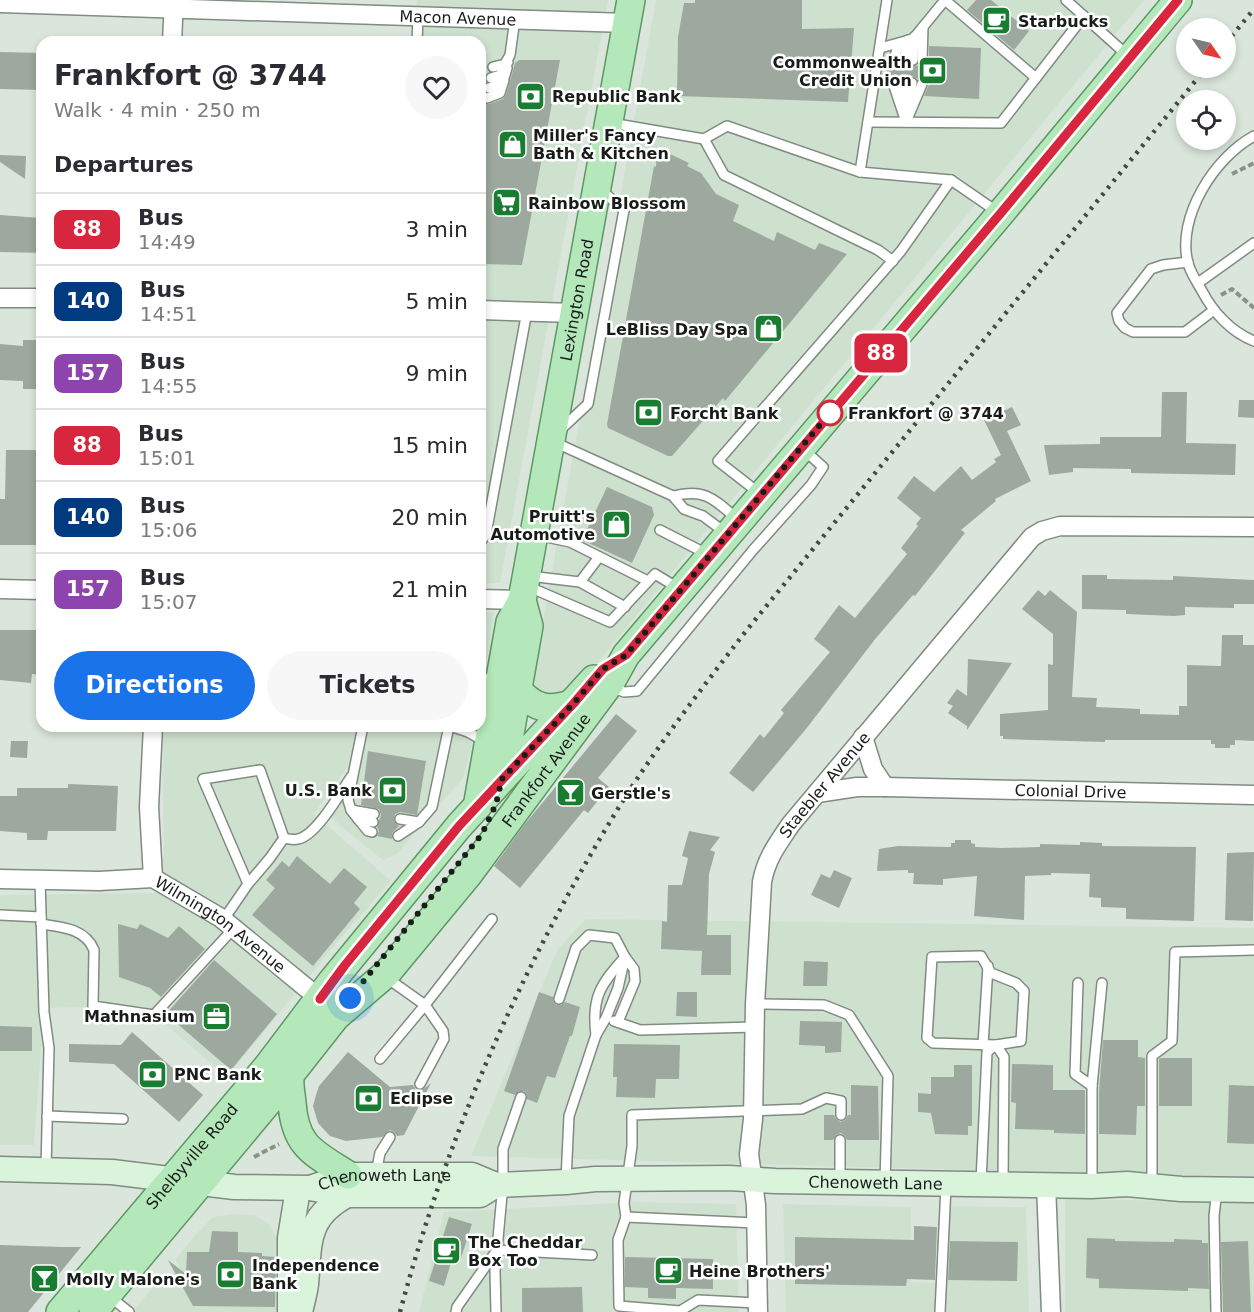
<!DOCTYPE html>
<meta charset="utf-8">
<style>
body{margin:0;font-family:"DejaVu Sans",sans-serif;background:#f7f7f7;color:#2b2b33;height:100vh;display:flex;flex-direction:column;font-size:22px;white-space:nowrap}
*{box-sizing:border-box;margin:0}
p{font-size:20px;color:#7c7c81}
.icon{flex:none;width:33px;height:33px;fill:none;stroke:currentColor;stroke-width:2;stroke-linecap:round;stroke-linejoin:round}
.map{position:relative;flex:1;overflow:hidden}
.sheet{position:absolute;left:36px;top:36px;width:450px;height:696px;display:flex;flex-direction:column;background:#fff;border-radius:18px;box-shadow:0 3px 9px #0003}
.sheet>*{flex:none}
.badge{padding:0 12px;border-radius:9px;font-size:21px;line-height:39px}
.needle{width:39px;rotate:124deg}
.buttons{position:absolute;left:1176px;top:18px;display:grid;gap:12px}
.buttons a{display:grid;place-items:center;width:60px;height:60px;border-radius:50%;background:#fff;box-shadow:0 3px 9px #0003;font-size:30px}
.you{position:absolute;width:30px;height:30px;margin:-15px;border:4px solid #fff;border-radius:50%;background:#1a73e8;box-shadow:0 0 0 9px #1a73e833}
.map>.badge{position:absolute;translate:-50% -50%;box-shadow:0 0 0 3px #fff}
h2{padding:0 18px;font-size:22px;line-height:54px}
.round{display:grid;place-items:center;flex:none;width:63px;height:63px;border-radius:32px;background:#f7f7f7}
.head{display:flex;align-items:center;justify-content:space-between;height:102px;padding:0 18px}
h1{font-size:28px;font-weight:600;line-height:45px}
.action{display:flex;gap:12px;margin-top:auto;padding:12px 18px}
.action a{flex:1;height:69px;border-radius:36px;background:#1a73e8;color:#fff;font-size:24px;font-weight:600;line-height:69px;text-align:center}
.action a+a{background:#f7f7f7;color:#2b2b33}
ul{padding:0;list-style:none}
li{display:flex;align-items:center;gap:18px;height:72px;padding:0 18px;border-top:2px solid #e1e1e2}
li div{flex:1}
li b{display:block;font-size:22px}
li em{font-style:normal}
li .badge{min-width:66px;font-weight:700;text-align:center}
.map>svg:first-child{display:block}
.built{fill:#cee1cf}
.building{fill:#9da99e}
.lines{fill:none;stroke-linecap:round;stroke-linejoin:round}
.lane-casing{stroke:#808b81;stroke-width:12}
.street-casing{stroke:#808b81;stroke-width:21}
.secondary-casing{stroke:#808b81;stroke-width:27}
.primary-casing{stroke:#5d9764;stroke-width:30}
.path{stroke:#89928a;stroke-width:4;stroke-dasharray:6 3;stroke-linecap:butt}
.lane{stroke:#fff;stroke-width:9}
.street{stroke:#fff;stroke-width:18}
.secondary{stroke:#daf4dc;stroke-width:24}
.primary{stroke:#b4e8ba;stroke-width:27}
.rail{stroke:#434a44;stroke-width:4.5;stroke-dasharray:3 6;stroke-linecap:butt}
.line-casing{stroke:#fff;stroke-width:14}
.line{stroke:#d7263d;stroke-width:9}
.walk{stroke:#181d19;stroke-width:6;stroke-dasharray:0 10.8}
.stop-dot{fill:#fff;stroke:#d7263d;stroke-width:3}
.labels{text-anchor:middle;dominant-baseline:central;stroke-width:5;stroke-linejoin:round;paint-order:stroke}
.street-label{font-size:16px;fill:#181d19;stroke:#fff}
.poi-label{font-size:16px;font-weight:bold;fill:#181d19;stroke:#fff;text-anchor:start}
.stop-label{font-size:16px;font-weight:bold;fill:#181d19;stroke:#fff;text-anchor:start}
</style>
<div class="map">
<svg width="1254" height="1312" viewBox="0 0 1254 1312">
<rect width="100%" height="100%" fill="#dae6db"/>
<g class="built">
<path d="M417 0H608L500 583H480V42H411Z"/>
<path d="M656 0H1144L590 672 558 701 531 687Z"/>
<path d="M480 612H494L480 703Z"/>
<path d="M162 726H356L350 763 314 814 391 881 340 939 227 1077 144 1006 44 1008 34 1145H0V895L156 893 164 853Z"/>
<path d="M360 726H477L463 778 397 854 383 860 322 811 353 766Z"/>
<path d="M586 919 1254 928V1178L471 1156 557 950Z"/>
<path d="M1065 1199 1254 1202V1312H1065Z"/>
<path d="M636 1202 736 1204 739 1312H419L444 1212Z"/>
<path d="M783 1204 911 1207 910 1282 946 1283 949 1206 1026 1207 1029 1312H786Z"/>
<path d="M233 1214 255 1215 268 1223 276 1236 278 1255 277 1312H132L160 1279 166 1283 180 1266 175 1260 194 1236 213 1217Z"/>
</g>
<g class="building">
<path d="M695 0H802V29L854 28 848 102 677 96 678 37 684 3H695Z"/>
<path d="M976 0H991L1029 31 1014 50 967 10Z"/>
<path d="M929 46 981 48 979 99 924 96 929 84 924 78 917 79 912 76 907 79 904 77 897 78 891 76 886 82 887 59 893 66 899 64 903 67 909 65 925 66 929 61Z"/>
<path d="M0 52 42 53V90L0 89Z"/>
<path d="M519 60H560L522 265 480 264V86L486 82 483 86 484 92 480 98 483 104H489L503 99 506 95 515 63Z"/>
<path d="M657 148 689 163 687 166 701 173 716 194 739 205 733 221 774 241 777 232 815 250 819 243 847 254 725 401 723 398 672 456H668L608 428 607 424 654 166 656 167Z"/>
<path d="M0 155 26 156 25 179 0 162Z"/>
<path d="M0 215 42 218V253L0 252Z"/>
<path d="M23 340H39L40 345H42V389H23V381L0 380V344L23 346Z"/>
<path d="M1162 392H1187L1186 443 1236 444 1235 475 1131 473V469L1073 468V472L1049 475 1044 445 1100 444V437H1161Z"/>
<path d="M1239 400H1254V418L1238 417Z"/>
<path d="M1012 407 1021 425 1007 431 1031 481 995 499 996 501 961 530 965 533 915 596 913 595 876 638 806 729 753 792 729 773 760 734 764 738 784 713 781 710 830 652 814 639 839 605 855 618 907 554 901 548 918 526 916 524 921 518 897 498 914 476 934 492 961 466 972 480 996 462 994 459 1001 455 984 420Z"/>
<path d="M6 450H42V545H0V499H5Z"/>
<path d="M607 487 652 507 654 515 632 563 582 540Z"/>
<path d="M1082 575H1107V579L1173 580V576L1254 580V604H1234V608L1185 607V615L1174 616 1126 614V610L1082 609Z"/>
<path d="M1038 590 1045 596 1050 590 1077 612 1072 697 1097 698 1096 707 1140 709V714L1179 715V706H1187V665L1221 666 1222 635H1243V645H1254V741L1235 740V745H1230V748H1215V744H1211V740H1105V742L1003 739V736H1000V714L1048 710V664L1053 665V634L1022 609Z"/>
<path d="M0 630H40V638H42V675L32 674 31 683 0 680Z"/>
<path d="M968 659 1012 663 967 730V726L948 713 953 706 947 703 957 689 967 696Z"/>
<path d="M616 714 637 731 598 778 609 787 588 813 584 810 520 888 494 866 524 825Z"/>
<path d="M11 741H28L27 758 10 757Z"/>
<path d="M368 751 426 761 417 815 400 812 395 814 394 821 399 826 392 833V839L377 836 379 831 377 827 381 815 379 809 361 805Z"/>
<path d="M68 784 118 786 116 831H48L47 840H27V833L0 831V796H17V788H68Z"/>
<path d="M689 831 720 837 710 850 715 852 709 874 707 935H731V975H701L702 951 661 949 662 921 667 922 668 885H682L688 858 682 856Z"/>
<path d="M955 840H971V843L975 844V847L1002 848 1040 847V844L1080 845V842L1102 843V846L1196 847 1194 921 1126 919V908L1101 907V898L1089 897 1090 874 1051 873V875L1025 876 1024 920 974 916 977 876 943 879V885L913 884 914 873H908V870L877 871 879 849 898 846 951 847V843H955Z"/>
<path d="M1254 852 1253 921 1225 920 1227 853Z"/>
<path d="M297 856 330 884 344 868 367 887 354 903 360 909 313 966 252 915 275 888 266 880 282 861 289 867Z"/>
<path d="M834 870 852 878 839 908 811 895 821 874 830 878Z"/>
<path d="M118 924 137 929 140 924 168 938 179 926 205 949 161 997 150 988 119 977Z"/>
<path d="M214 960 277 1014 231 1070 166 1014Z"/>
<path d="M804 961 828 962 827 986H803Z"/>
<path d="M539 992 553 997V1001L556 1005H561L565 1002 580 1007 572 1036H570L555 1078 547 1076 537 1103 527 1099V1095L524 1091H519L515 1095 504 1091Z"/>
<path d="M677 992H697V1017L676 1016Z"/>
<path d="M800 1021 842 1022 841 1052 825 1053V1046L799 1045Z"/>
<path d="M0 1026 32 1027V1051H0Z"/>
<path d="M132 1032 203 1095 179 1122 114 1064 69 1062V1044L121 1045Z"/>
<path d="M1103 1040H1138V1057L1145 1058V1106H1137L1136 1135 1099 1134V1091Z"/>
<path d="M614 1044 680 1045 679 1079H656L655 1098 616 1097 617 1077H613Z"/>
<path d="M348 1052 390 1087 413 1085 416 1090 421 1091 431 1083 404 1135 397 1136 394 1132 390 1130 382 1137 346 1141 330 1136 318 1123 313 1106 316 1095 319 1086Z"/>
<path d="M1161 1058H1192V1106H1159V1059Z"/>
<path d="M1012 1064 1053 1065V1090H1085V1134L1054 1133V1130L1015 1129 1016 1103 1011 1102Z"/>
<path d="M954 1065H972V1126H968V1135L935 1134 931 1113 918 1112V1093L931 1094V1077H954Z"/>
<path d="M851 1085 878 1086 879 1140H847L845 1136 841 1133 836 1135 833 1140H824V1115H834L836 1119 840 1122 845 1120 848 1115H851Z"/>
<path d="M1229 1085 1254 1086V1144L1227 1143Z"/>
<path d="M449 1217 472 1224 460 1261 452 1259 444 1286 429 1281Z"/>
<path d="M914 1226 937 1227 935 1280 907 1279 906 1286 795 1284V1237L914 1240Z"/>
<path d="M212 1231 238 1232V1252L262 1253V1256L276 1257 275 1307 193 1306 168 1260 186 1274 187 1252H209Z"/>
<path d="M1087 1238 1115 1239V1241L1174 1242V1239L1202 1240V1243H1208L1209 1289 1188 1288V1291L1099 1288V1279L1086 1278Z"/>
<path d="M950 1241 1018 1242 1017 1281 948 1280Z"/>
<path d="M1248 1241 1251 1312H1223L1221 1242Z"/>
<path d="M0 1245 62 1247H81L28 1312H0Z"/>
<path d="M625 1257 713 1259V1289L676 1288V1299L648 1298V1288L625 1287Z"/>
<path d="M582 1287 583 1312H522V1288Z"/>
</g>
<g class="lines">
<defs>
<g id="lane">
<path d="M887 0 860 172 951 180 999 213"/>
<path d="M945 0 1036 78"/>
<path d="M1066 0 1128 56"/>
<path d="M417 42 418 16"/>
<path d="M880 48 913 39 945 0"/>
<path d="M894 59 899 43"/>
<path d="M904 60 908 40"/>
<path d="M913 60 914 37"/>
<path d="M922 60 923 27"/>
<path d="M493 67 505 64 510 55 515 19"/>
<path d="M491 78 500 75 508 62"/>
<path d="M893 83 906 122"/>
<path d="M902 83 905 105"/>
<path d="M489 88C501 84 504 81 507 68"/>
<path d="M487 98 500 93 504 80"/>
<path d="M909 105 912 83"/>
<path d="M868 122 1001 123 1084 16"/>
<path d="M906 122 922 84"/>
<path d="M611 123 704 139 727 126 860 172"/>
<path d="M1254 136C1215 157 1176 217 1188 263 1190 272 1197 282 1202 291 1213 312 1231 332 1254 341"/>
<path d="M704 139 724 175 878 250 893 261"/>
<path d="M1188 262 1163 265 1151 269 1117 313 1119 321 1125 328 1133 332H1185L1214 310"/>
<path d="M1198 283 1254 243"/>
<path d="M559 431 588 404 624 210 600 189"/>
<path d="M554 442 673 496 684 509 703 516 726 533"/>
<path d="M759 493 718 461 901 251 951 180"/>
<path d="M673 496C705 488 714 499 737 519"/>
<path d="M660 530 707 554"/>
<path d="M537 535 570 542 648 581"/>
<path d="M480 543 486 534 527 311"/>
<path d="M529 576 580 582 625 607"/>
<path d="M580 582 599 557"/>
<path d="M527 586 610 622 655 574 678 588"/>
<path d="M480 678 498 681"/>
<path d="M611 687 624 692 637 691 753 550 811 485 823 467 803 449"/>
<path d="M363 726 348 800 351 810 358 819 373 822"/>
<path d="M450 726 468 732 486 742"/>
<path d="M351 810 374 814"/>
<path d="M358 819 368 831 372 832"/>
<path d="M400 819 419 822"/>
<path d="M398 836 419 822 432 807 449 726"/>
<path d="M284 838C288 839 294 840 298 839 316 836 341 792 351 777"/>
<path d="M40 880 44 1012 49 1048 46 1168"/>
<path d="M0 915 41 917"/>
<path d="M224 919 248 884 203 779 260 770 284 838 270 858 248 884"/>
<path d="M41 924C61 927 85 928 94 950L93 1006 154 1015 234 928"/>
<path d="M981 956 991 973 1016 983 1024 991 1021 1041 996 1045 933 1043 927 1038 932 957Z"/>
<path d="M1078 983 1075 1074 1092 1086"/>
<path d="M559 999 576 948 589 935 615 938 625 957 618 988 606 1018 596 1035 569 1116 566 1180"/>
<path d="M755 1004 824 1005 849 1015 888 1076 885 1182"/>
<path d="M614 1021 640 1030 755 1027"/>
<path d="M596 1035C591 997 601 984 625 957L634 969 635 981 618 1022"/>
<path d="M983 1045 988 966"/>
<path d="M380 1059 425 1005 387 978"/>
<path d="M420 1084 444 1039 443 1031 425 1005 492 919"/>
<path d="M47 1116 123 1119"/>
<path d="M376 1173 380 1153 390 1137"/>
<path d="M840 1180V1140"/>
<path d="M981 1182 987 1052 996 1045 1004 1057 1003 1184"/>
<path d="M1152 1184V1056L1172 1041 1175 952 1254 950"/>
<path d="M1092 1186V1086L1102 983"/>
<path d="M626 1217 618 1240 619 1306 680 1311 698 1300 757 1303"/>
<path d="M756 1223 626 1217 624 1203 632 1146V1115L802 1109 826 1098 841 1101V1115"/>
<path d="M109 1296 129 1312"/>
<path d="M456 1312 457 1307 497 1250 592 1255"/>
<path d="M496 1312 495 1271 503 1184V1149L521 1097"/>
<path d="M940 1312 946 1186"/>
<path d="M1216 1312 1214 1216 1217 1190"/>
</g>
<g id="street">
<path id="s1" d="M0 3 627 23"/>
<path d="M172 42 174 0"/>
<path d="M0 298H42"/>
<path d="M480 310 574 313"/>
<path d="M0 589 42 590"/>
<path d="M480 599 522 600"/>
<path id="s2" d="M153 726 149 807 153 878 221 918 320 999"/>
<path d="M863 737 873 769 885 787"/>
<path id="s3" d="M817 793 857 787H885L1254 795"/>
<path d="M0 879 99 881 153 878"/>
<path d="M1046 1184 1051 1312"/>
<path id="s4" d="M758 1312 756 1205 749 1154 753 1119 755 1004 762 882C766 859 778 843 791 824L1032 537 1042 531 1060 526 1254 527"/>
</g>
<g id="secondary">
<path d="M0 1169 112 1172 234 1187 310 1188 347 1195H480L496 1185"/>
<path id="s5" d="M310 1188 348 1175H472L496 1185 566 1182 595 1179 729 1178 775 1181 1092 1186 1127 1184 1181 1189 1254 1190"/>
<path d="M290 1311V1238L298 1189"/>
<path d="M300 1312C302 1303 305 1293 306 1284 310 1242 305 1218 347 1195"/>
</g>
<g id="primary">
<path d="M518 690C536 710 549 711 574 703"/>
<path d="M502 779 529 626 522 600"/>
<path id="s6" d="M477 807 510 622 522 600 631 0"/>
<path id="s7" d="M339 1014 387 973 468 875 611 682 626 655 1000 214 1178 0"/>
<path d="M290 1075C289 1084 291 1093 292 1103 295 1147 314 1153 348 1175"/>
<path id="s8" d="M60 1312 267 1067 332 981 459 826 594 679"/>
<path d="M93 1312 279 1089 349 1000"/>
</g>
</defs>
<use href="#lane" class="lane-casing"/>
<use href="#street" class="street-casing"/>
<use href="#secondary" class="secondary-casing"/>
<use href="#primary" class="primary-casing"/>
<g class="path">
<path d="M1232 174 1254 163"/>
<path d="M1221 295 1232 289 1254 308"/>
<path d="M254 1157 279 1144"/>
</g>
<use href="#lane" class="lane"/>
<use href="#street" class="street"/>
<use href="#secondary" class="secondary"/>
<use href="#primary" class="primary"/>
<g class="rail">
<path d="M1226 43 1254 9"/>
<path d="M400 1312C448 1133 522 965 619 807 657 746 702 688 746 631L1206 68"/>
</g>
</g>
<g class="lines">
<defs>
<path id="line" d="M320 999 345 965 459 826 574 703 603 669 626 655 1000 214 1178 0"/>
</defs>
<use href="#line" class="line-casing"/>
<use href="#line" class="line"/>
<path class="walk" d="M350 998 482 834 496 804 502 779 574 703 603 669 626 655 830 413"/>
</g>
<defs>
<symbol id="cafe-square" viewBox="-11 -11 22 22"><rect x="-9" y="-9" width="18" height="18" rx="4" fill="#187d31" stroke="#fff"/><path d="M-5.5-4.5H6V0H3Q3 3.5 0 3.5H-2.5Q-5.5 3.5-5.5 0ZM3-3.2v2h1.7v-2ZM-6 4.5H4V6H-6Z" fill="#fff"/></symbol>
<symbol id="bank-square" viewBox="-11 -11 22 22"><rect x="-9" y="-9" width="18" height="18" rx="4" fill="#187d31" stroke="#fff"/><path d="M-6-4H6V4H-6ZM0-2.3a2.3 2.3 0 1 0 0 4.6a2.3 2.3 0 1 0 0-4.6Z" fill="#fff"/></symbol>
<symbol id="shop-square" viewBox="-11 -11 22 22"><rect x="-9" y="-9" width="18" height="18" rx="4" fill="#187d31" stroke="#fff"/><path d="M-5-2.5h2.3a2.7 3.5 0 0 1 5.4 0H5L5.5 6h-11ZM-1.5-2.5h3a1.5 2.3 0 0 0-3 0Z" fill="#fff"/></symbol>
<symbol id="supermarket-square" viewBox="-11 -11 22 22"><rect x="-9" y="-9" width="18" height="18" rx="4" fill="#187d31" stroke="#fff"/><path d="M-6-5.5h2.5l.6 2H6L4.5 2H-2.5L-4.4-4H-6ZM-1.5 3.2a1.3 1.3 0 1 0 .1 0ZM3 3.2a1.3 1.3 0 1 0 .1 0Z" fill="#fff"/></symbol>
<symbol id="bar-square" viewBox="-11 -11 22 22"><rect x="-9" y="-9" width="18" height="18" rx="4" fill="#187d31" stroke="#fff"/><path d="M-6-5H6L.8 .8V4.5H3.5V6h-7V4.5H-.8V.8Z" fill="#fff"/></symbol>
<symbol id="office-square" viewBox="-11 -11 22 22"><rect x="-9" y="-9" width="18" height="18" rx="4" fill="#187d31" stroke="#fff"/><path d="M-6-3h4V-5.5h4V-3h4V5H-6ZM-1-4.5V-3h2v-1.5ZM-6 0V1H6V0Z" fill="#fff"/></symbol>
</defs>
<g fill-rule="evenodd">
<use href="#cafe-square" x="980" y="4" width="33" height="33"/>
<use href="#bank-square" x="916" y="54" width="33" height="33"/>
<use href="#bank-square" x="514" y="80" width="33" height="33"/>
<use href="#shop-square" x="496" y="128" width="33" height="33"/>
<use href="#supermarket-square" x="490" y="186" width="33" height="33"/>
<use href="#shop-square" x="752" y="312" width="33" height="33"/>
<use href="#bank-square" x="632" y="396" width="33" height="33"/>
<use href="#shop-square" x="600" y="508" width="33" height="33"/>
<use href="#bank-square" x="376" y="774" width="33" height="33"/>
<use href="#bar-square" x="554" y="776" width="33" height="33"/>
<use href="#office-square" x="200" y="1000" width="33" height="33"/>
<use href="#bank-square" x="136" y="1058" width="33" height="33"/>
<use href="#bank-square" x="352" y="1082" width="33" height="33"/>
<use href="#cafe-square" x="430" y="1234" width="33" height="33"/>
<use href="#cafe-square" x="652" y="1254" width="33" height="33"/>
<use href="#bank-square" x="214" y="1258" width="33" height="33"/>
<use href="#bar-square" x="28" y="1262" width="33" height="33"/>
</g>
<circle class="stop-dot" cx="830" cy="413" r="12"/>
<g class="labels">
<g class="street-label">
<text stroke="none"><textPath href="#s1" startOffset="458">Macon Avenue</textPath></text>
<text stroke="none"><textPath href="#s6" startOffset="518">Lexington Road</textPath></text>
<text stroke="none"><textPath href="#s7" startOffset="321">Frankfort Avenue</textPath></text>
<text stroke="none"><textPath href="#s4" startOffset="548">Staebler Avenue</textPath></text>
<text stroke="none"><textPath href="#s3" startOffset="254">Colonial Drive</textPath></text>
<text stroke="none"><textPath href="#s2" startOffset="234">Wilmington Avenue</textPath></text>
<text stroke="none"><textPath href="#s8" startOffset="204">Shelbyville Road</textPath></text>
<text stroke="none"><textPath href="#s5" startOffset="76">Chenoweth Lane</textPath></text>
<text stroke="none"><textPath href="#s5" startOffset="570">Chenoweth Lane</textPath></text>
</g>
<g class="poi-label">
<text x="1018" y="21">Starbucks</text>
<text x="912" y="62" text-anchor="end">Commonwealth<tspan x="912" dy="18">Credit Union</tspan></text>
<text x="552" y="96">Republic Bank</text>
<text x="533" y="135">Miller's Fancy<tspan x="533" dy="18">Bath &amp; Kitchen</tspan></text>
<text x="528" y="203">Rainbow Blossom</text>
<text x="748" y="329" text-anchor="end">LeBliss Day Spa</text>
<text x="670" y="413">Forcht Bank</text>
<text x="595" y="516" text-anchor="end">Pruitt's<tspan x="595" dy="18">Automotive</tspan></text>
<text x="372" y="790" text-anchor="end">U.S. Bank</text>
<text x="591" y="793">Gerstle's</text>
<text x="195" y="1016" text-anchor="end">Mathnasium</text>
<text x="174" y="1074">PNC Bank</text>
<text x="390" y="1098">Eclipse</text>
<text x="468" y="1242">The Cheddar<tspan x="468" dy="18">Box Too</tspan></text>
<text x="252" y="1265">Independence<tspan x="252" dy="18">Bank</tspan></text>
<text x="689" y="1271">Heine Brothers'</text>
<text x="66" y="1279">Molly Malone's</text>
</g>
<g class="stop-label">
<text x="848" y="413">Frankfort @ 3744</text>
</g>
</g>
</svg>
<div class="buttons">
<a><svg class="needle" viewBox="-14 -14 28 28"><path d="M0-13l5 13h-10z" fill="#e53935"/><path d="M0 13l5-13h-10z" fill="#7c7c81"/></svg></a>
<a><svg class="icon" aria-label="locate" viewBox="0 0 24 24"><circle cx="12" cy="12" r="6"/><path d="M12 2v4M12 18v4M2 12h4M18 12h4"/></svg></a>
</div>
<div class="you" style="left:350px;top:998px"></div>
<b class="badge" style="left:881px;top:353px;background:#d7263d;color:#fff">88</b>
<section class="sheet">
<div class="head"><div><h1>Frankfort @ 3744</h1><p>Walk · 4 min · 250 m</p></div><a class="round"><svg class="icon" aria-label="heart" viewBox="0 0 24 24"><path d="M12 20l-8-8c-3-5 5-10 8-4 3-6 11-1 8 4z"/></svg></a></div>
<h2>Departures</h2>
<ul>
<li><span class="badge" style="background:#d7263d;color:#fff">88</span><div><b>Bus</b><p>14:49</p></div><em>3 min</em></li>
<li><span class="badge" style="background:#003b80;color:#fff">140</span><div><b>Bus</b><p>14:51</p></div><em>5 min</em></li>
<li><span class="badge" style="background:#8e44ad;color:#fff">157</span><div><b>Bus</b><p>14:55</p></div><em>9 min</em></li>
<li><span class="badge" style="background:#d7263d;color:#fff">88</span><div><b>Bus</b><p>15:01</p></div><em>15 min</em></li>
<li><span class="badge" style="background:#003b80;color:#fff">140</span><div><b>Bus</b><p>15:06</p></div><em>20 min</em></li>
<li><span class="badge" style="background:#8e44ad;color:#fff">157</span><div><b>Bus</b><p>15:07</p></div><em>21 min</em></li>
</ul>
<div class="action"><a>Directions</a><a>Tickets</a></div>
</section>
</div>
